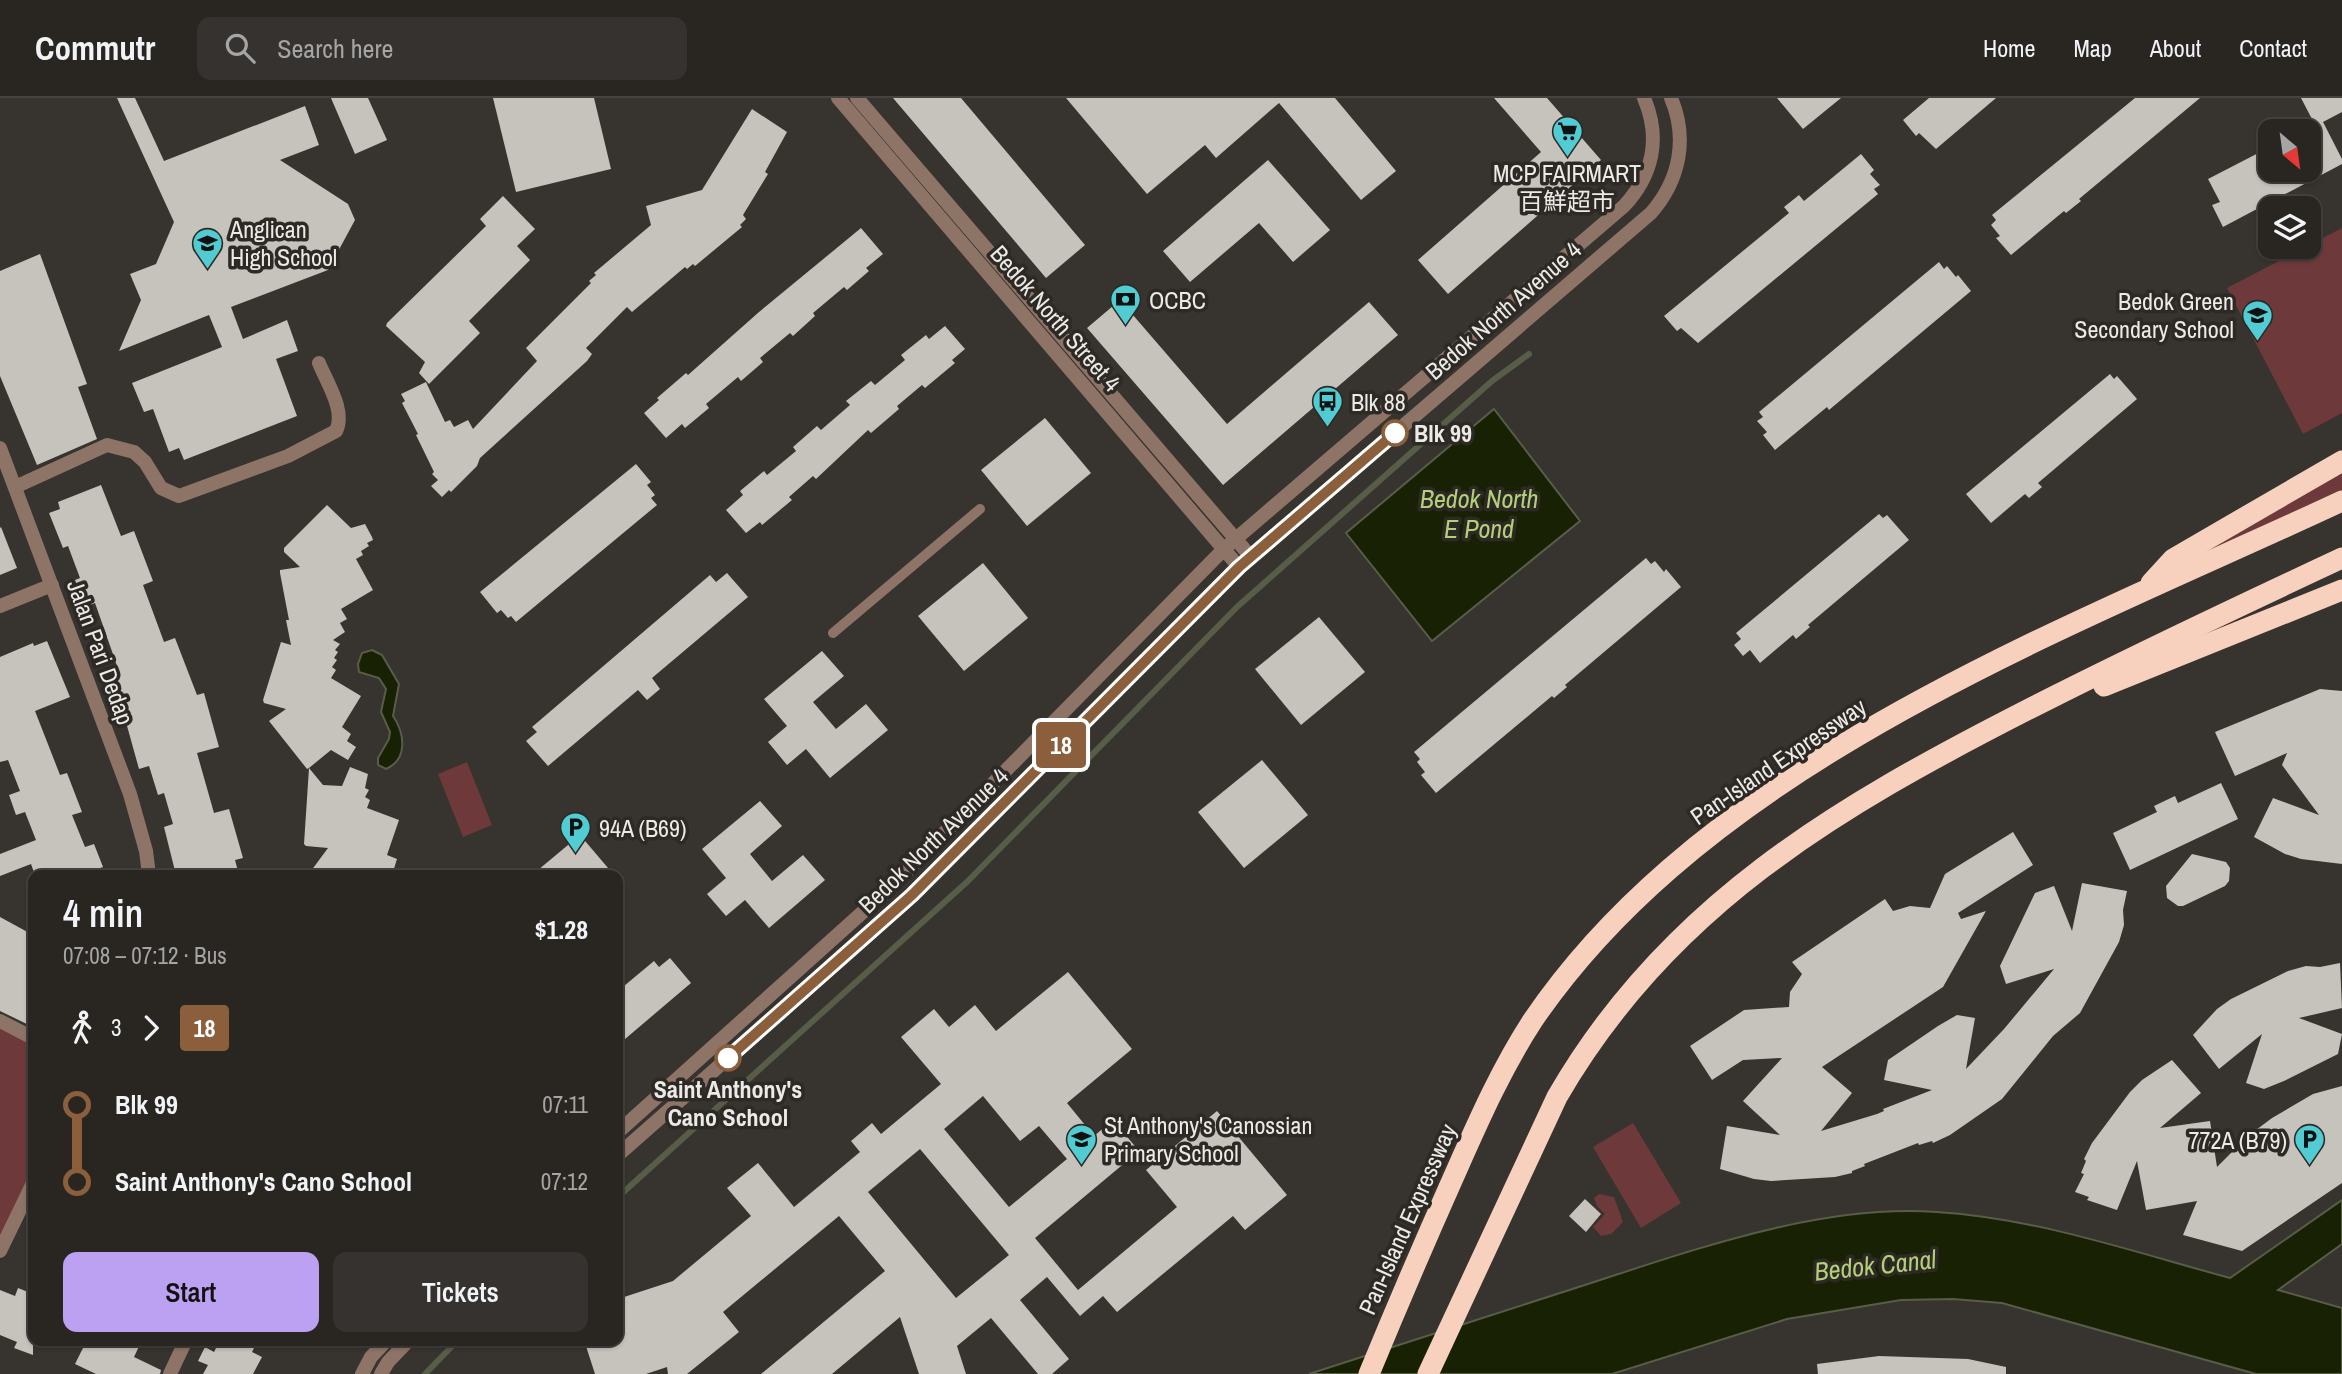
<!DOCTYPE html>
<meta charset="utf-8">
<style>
body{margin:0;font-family:"Archivo Narrow","Noto Sans SC",sans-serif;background:#35322f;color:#f1f3f6;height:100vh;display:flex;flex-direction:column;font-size:26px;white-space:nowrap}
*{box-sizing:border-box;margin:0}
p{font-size:23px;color:#a5a5a5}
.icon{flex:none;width:38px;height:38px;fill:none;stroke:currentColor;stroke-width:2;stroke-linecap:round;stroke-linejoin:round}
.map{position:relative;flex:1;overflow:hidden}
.drawer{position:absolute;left:28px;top:772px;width:595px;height:476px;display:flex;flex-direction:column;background:#292622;border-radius:14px;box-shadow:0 2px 5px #0004,0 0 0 2px #454340}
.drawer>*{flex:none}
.badge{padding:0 14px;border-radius:5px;font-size:24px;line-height:46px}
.needle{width:46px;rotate:151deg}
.buttons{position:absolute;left:2258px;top:21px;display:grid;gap:14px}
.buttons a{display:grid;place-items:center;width:63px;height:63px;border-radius:14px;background:#292622;box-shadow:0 2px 5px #0004,0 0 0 2px #454340;font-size:35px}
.map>.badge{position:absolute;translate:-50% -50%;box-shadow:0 0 0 4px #fff}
.legs{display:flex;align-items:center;gap:10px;height:77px;padding:0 35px;font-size:23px}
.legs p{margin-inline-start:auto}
.summary{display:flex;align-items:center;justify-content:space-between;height:119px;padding:0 35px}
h1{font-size:38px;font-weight:600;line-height:52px}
.action{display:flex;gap:14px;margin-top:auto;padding:14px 35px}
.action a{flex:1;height:80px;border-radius:14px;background:#bca0f2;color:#111;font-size:28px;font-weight:600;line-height:80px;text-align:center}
.action a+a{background:#35322f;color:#f1f3f6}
ul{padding:0 35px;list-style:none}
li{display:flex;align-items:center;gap:24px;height:77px;font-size:26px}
li i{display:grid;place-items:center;width:10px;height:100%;margin:0 9px;background:currentColor}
li i::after{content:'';width:18px;height:18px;margin:-9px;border:5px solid;border-radius:50%;background:#292622}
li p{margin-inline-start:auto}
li:first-child i{background:linear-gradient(#0000 50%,currentColor 0)}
li:last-child i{background:linear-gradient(currentColor 50%,#0000 0)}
header{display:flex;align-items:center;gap:42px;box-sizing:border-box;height:98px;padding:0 35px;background:#292622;border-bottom:2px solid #454340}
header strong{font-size:33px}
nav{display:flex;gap:38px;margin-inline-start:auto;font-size:24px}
.search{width:490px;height:63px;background:#35322f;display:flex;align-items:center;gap:18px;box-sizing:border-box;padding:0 24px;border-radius:14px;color:#a5a5a5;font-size:26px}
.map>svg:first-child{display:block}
.green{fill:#6e393a}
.water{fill:#182103;stroke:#585d47;stroke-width:2}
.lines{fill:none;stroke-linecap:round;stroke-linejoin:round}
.stream{stroke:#585d47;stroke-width:6}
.building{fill:#c5c3bc;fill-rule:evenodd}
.lane{stroke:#8e7367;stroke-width:10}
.street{stroke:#8e7367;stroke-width:14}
.highway{stroke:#f8d0be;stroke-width:21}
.line-1-casing{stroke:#fff;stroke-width:16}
.line-1{stroke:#8b5e3c;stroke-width:10}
.stop-1-dot{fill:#fff;stroke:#8b5e3c;stroke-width:3.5}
.labels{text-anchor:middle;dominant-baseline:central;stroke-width:7;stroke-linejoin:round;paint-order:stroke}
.poi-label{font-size:24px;fill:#eceae7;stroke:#2d2925;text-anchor:start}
.street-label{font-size:24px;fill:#eceae7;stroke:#2d2925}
.stop-label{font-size:24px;font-weight:bold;fill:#eceae7;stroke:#2d2925;text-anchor:start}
.water-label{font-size:26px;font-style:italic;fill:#b5cf79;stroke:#2d2925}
</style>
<header>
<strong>Commutr</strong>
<div class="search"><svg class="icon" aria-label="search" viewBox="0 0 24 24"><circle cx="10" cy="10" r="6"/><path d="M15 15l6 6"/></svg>Search here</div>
<nav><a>Home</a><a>Map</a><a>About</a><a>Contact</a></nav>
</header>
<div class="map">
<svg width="2342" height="1276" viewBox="0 0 2342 1276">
<rect width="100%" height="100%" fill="#37332e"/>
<g class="green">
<path d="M2342 130V315L2303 336 2227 190Z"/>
<path d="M2342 364V401L2148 489Z"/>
<path d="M467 664 492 727 463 739 438 676Z"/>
<path d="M0 923 33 940V1085L0 1143Z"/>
<path d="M1633 1025 1681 1105 1641 1130 1593 1049Z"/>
<path d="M1599 1096 1614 1099 1623 1124 1611 1136 1601 1138 1593 1129 1605 1116 1597 1108 1594 1100Z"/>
</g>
<g class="water">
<path d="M1494 311 1580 423 1432 543 1346 435Z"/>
<path d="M372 552 382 557 399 586 393 618C404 634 409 661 386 671L378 667V660L389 641 390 634 381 614 386 591 379 580 359 574 358 566 362 555Z"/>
<path d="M2342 1102V1146L2278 1192 2342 1210V1276H2256L2002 1205 1953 1201 1901 1202 1787 1221 1612 1276H1309C1403 1246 1497 1215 1591 1185 1699 1150 1822 1106 1936 1114 2036 1120 2134 1154 2230 1180Z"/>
</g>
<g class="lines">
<g class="stream">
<path d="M618 1099 968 783 1237 509 1492 283 1529 256"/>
<path d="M425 1276 458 1242"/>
</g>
</g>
<g class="building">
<path d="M117 0H135L164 63 305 8 319 47 280 62 348 106 355 122 328 172 231 209 243 241 287 222 298 253 276 261 297 318 184 362 179 350 169 354 153 311 144 314 132 285 222 249 209 217 119 253 141 202 130 176 156 166 174 124Z"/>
<path d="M331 0H368L387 42 355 56Z"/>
<path d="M493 0H594L611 71 516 94Z"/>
<path d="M893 0H961L1085 147 1046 180Z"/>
<path d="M1066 0H1335L1396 73 1361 102 1279 5 1216 60 1205 47 1147 96Z"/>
<path d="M1494 0H1547L1601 62 1448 196 1418 162 1541 54Z"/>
<path d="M1777 0H1841L1803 31Z"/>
<path d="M1929 0H1996L1936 51 1919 35 1916 38 1903 22Z"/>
<path d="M2135 0H2200L2079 101 2081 103 2066 115 2064 113 2011 157 1996 140 2000 138 1991 127 1996 122 1992 117Z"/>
<path d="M2301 0H2342V14L2323 24 2342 61V66L2223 129 2212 107 2220 104 2208 81 2270 49V72H2308V29L2314 25Z"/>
<path d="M752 11 787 34 765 74 768 76 743 117 746 121 740 127 742 129 695 168 693 166 687 171 685 169 632 214 627 209 586 250 592 256 587 263 480 360 477 368 451 394 449 392 442 399 431 388 438 382 432 376 434 374 416 337 418 336 402 305 405 303 401 296 426 284 445 324 450 322 454 329 468 322 473 331 537 263 526 250 591 185 589 183 596 177 594 175 651 127 646 108 702 92Z"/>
<path d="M1861 56 1874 72 1870 76 1880 87 1874 91 1878 96 1698 245 1681 230 1677 233 1664 218 1789 115 1784 109 1799 97 1804 103Z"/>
<path d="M1268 62 1330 132 1293 164 1259 125 1190 184 1163 153Z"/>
<path d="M503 98 535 131 517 148 530 162 469 223 480 235 429 286 419 275 425 264 386 228 387 225 486 128 480 121Z"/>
<path d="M861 130 883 156 866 170 869 173 847 192 844 189 813 215 815 218 793 238 790 235 760 260 763 264 741 283 738 279 706 306 709 310 685 330 682 326 666 340 644 315 659 302 657 300 686 275 688 277 759 214Z"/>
<path d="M40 156 87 286 78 289 97 341 37 367 0 278V173Z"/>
<path d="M1939 164 1944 171 1947 168 1956 179 1958 177 1971 193 1829 312 1827 309 1775 352 1763 337 1767 334 1757 323 1763 319 1759 314Z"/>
<path d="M1120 202 1227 326 1369 204 1398 237 1223 387 1087 230Z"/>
<path d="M945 228 965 251 952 262 955 265 925 290 922 287 897 308 899 311 871 335 868 332 816 381 813 378 789 399 792 402 762 427 760 424 746 435 726 412 743 397 740 393 764 373 767 377 796 353 793 349 817 328 821 332 850 307 846 303 871 283 875 287 905 262 901 257 926 237 929 241Z"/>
<path d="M2110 276 2114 281 2117 278 2137 301 2038 385 2042 389 2029 400 2025 396 1991 425 1966 396Z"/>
<path d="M1045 320 1091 375 1027 428 981 372Z"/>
<path d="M636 366 651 384 647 387 655 397 651 400 657 407 516 524 511 518 508 520 501 512 497 515 480 494Z"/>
<path d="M101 387 121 438 134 433 153 483 143 487 164 544 175 540 197 597 204 595 219 649 197 655 214 715 229 711 243 760 235 762 239 777H176L164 729 173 726 164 695 158 697 149 668 139 671 124 617 127 616 112 577 119 575 115 562 95 505 85 509 75 482 80 480 68 448 63 450 49 415 60 411 58 404Z"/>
<path d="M327 407 351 430 365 426 372 439 373 442 367 445 369 448 361 453 363 457 356 461 373 492 341 511 347 521 340 525 345 534 333 542 340 546 335 552 338 554 334 560 337 562 332 569 336 572 331 580 361 598 342 629 351 636 347 643 356 649 348 662 331 652 309 670 323 687 342 688 350 669 368 676 365 690 369 692 365 699 370 702 367 710 399 722 387 757 397 761 392 777H308L328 750 306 748 304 746 309 670 307 671 269 623 286 611 264 605 263 602 281 544 291 547 286 522H289L280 475V472L300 469 284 454V450Z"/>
<path d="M1879 416 1883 420 1887 417 1909 442 1808 527 1810 529 1796 541 1793 537 1760 565 1750 552 1743 558 1734 547 1741 541 1736 535Z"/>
<path d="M1 429 17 470 0 477V430Z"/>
<path d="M1646 460 1651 466 1655 463 1664 474 1666 471 1681 489 1565 587 1567 589 1554 600 1552 598 1436 695 1421 677 1425 674 1417 664 1420 661 1414 654Z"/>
<path d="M983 465 1028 520 964 573 918 518Z"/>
<path d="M727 475 748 499 652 580 660 591 647 602 638 592 548 668 526 643 537 634 532 629 710 477 716 484Z"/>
<path d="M1319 519 1365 574 1301 627 1255 571Z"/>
<path d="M47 543 70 599 35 613 60 677 67 675 82 714 72 717 85 749 94 746 103 769 81 777H35L31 766 0 778V756L36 742 25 714 16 717 9 697 20 693 8 662 0 664V559L33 545 34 548Z"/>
<path d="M822 553 844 578 813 604 836 631 866 606 888 632 830 680 806 651 787 667 768 644 787 628 764 601Z"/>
<path d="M2320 591 2342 593V766L2301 761 2285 756 2254 739 2273 700 2319 717 2282 667 2287 655 2235 678 2215 634Z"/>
<path d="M1262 662 1308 717 1244 770 1198 714Z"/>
<path d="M2221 685 2238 721 2130 772 2113 735 2157 714 2154 708 2175 698 2178 705Z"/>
<path d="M760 703 782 728 750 756 772 783 803 757 825 782 769 830 745 802 726 818 707 796 726 780 702 751Z"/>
<path d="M2013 734 2033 767 1958 815 1961 821 1986 813 1943 889 1822 969 1852 995 1821 1033 1877 1016 1884 1013 1883 1011 1932 992 1884 982 1888 962 1938 928 1957 917 1975 920 1966 971 2004 931 2054 871 2006 886 2000 868 2035 795 2054 788 2072 833 2082 785 2127 793 2123 812 2124 827 2119 844 2080 915 2053 938 2002 1001 1950 1037 1933 1045 1932 1043 1919 1047 1918 1045 1864 1066 1865 1068 1852 1073V1075L1835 1079 1771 1083 1754 1081 1720 1071 1727 1028 1780 1037 1743 1003 1782 960 1743 962 1712 982 1690 948 1744 912 1789 909 1790 894 1802 876 1792 864 1885 801 1893 813 1910 808 1930 810 1945 776Z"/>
<path d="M580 737 614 777H532Z"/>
<path d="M2192 756 2226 764 2230 770 2229 783 2225 788 2183 808H2178L2167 800 2166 788Z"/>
<path d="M0 819 33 837V929L0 913Z"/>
<path d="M670 860 691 885 618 947V893L654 863 659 869Z"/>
<path d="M2340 865 2342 910 2299 920 2342 936 2338 956 2284 983 2264 991 2246 985 2262 936 2219 971 2193 937 2217 911 2231 901 2288 873 2306 868 2320 869Z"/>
<path d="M1068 874 1132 951 1067 1005 1094 1038 1113 1022 1139 1053 1035 1140 1078 1192 1177 1109 1146 1072 1217 1013 1287 1097 1245 1132 1233 1118 1117 1214 1103 1198 1080 1218 1047 1179 1020 1202 1069 1261 1052 1276H1038L991 1220 957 1248 966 1276H919L900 1219 832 1276H761L885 1173 839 1118 723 1214 739 1234 687 1276H668L667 1269 646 1276H595L584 1242H618V1201L673 1183 751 1118 727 1090 758 1065 794 1109 860 1054 851 1043 872 1025 881 1036 941 986 901 939 934 911 949 929 975 907 996 933ZM983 998 1020 1043 1039 1028 1067 1061 1009 1109 944 1031ZM920 1051 1009 1157 956 1200 868 1094Z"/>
<path d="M2172 962 2201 995 2160 1030 2210 1023 2217 1069 2248 1038 2272 1020 2313 996 2342 988V1085L2242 1153 2183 1137 2197 1103 2146 1112 2137 1063 2117 1112 2087 1102 2089 1099 2075 1094 2084 1076 2081 1075 2086 1063 2084 1061 2092 1045 2130 994 2142 982Z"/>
<path d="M1585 1101 1601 1116 1586 1134 1569 1118Z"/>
<path d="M18 1190 33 1196V1257L14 1250 17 1244 0 1237V1192L15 1198Z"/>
<path d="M87 1242H142L134 1259 161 1272 160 1276H96L75 1266Z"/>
<path d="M220 1242H258L252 1254 262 1259 253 1276H203L208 1267 198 1263 205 1249 214 1254Z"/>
<path d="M1879 1258 1968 1261 2006 1269V1276H1818L1817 1266Z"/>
</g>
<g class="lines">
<path class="lane" d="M833 535 980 411"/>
<g class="street">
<path d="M838 0 1239 469"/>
<path d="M857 0 1251 459"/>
<path d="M0 350 130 696 146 753 149 777"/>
<path d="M15 389 107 347 134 354 145 364 161 390 179 398 288 358 336 333C346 313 327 285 319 265"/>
<path d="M0 508 52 487"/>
<path d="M0 923 33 940"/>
<path d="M618 1034 894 786 1224 451 1624 108C1653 77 1661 40 1644 0"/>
<path d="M618 1057 905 804 1239 469 1651 115C1680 82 1688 40 1671 0"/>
<path d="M0 1153 33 1085"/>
<path d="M170 1276 186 1242"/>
<path d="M362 1276 371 1259 387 1242"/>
<path d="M381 1276 388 1264 409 1242"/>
</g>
<g class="highway">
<path d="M2151 485 2173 461 2342 363"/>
<path d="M2104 588 2342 492"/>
<path d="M1369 1276C1395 1213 1422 1150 1450 1087 1475 1031 1499 974 1533 922 1711 661 2066 532 2342 403"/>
<path d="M1428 1276 1557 999C1667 808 1837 709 2027 612 2131 559 2237 509 2342 460"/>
</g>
</g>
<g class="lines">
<defs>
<path id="line-1" d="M728 960 912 797 1239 469 1395 335"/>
</defs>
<use href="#line-1" class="line-1-casing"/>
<use href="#line-1" class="line-1"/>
</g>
<defs>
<symbol id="supermarket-pin" viewBox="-11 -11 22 30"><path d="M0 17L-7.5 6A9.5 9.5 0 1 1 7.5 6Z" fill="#51ccd3" stroke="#2d2925"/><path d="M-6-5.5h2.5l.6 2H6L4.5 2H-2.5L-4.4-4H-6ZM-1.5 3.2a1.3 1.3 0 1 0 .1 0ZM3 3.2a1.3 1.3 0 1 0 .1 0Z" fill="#111"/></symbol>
<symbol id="school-pin" viewBox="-11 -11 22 30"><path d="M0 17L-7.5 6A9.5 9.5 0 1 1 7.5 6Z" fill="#51ccd3" stroke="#2d2925"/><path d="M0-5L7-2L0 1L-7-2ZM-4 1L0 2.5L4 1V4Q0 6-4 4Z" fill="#111"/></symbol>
<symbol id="bank-pin" viewBox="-11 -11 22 30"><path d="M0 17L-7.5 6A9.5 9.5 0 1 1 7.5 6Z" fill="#51ccd3" stroke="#2d2925"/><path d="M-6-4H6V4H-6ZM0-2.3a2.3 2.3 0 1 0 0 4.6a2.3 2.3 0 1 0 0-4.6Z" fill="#111"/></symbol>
<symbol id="bus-pin" viewBox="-11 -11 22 30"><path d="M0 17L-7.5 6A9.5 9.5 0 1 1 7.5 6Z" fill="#51ccd3" stroke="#2d2925"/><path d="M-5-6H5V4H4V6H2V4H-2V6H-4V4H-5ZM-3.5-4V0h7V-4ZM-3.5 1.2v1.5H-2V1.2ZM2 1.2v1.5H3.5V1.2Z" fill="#111"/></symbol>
<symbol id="parking-pin" viewBox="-11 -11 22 30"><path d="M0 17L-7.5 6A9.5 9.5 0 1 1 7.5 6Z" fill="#51ccd3" stroke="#2d2925"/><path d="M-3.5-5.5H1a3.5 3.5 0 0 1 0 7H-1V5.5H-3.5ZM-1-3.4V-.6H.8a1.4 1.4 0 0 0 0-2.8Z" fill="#111"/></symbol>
</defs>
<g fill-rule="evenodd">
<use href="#supermarket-pin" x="1550" y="16" width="35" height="47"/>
<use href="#school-pin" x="190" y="128" width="35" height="47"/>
<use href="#bank-pin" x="1108" y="184" width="35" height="47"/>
<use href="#school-pin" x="2240" y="200" width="35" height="47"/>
<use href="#bus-pin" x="1310" y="286" width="35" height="47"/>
<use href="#parking-pin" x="558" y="712" width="35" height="47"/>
<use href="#school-pin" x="1064" y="1024" width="35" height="47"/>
<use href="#parking-pin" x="2292" y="1024" width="35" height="47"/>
</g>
<g class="stop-1-dot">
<circle cx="1395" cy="335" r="12"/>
<circle cx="728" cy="960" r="12"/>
</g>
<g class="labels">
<g class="poi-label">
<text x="1567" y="75" text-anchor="middle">MCP FAIRMART<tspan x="1567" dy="28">百鮮超市</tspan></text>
<text x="230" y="131">Anglican<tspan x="230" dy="28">High School</tspan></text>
<text x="1149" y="202">OCBC</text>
<text x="2234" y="203" text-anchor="end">Bedok Green<tspan x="2234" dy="28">Secondary School</tspan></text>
<text x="1351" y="304">Blk 88</text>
<text x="599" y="730">94A (B69)</text>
<text x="1104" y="1027">St Anthony's Canossian<tspan x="1104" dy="28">Primary School</tspan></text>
<text x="2287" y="1042" text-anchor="end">772A (B79)</text>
</g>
<g class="street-label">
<text transform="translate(1503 212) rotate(-41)">Bedok North Avenue 4</text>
<text transform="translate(1056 220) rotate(49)">Bedok North Street 4</text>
<text transform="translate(101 554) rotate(70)">Jalan Pari Dedap</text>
<text transform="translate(1778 663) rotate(-34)">Pan-Island Expressway</text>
<text transform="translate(933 742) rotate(-44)">Bedok North Avenue 4</text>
<text transform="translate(1407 1121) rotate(-66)">Pan-Island Expressway</text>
</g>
<g class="stop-label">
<text x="1414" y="335">Blk 99</text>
<text x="728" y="991" text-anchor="middle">Saint Anthony's<tspan x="728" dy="28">Cano School</tspan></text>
</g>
<g class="water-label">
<text x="1479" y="400">Bedok North<tspan x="1479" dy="30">E Pond</tspan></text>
<text transform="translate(1875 1167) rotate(-6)">Bedok Canal</text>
</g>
</g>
</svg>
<div class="buttons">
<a><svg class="needle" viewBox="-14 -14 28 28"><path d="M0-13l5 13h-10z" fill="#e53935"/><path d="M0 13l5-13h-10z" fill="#a5a5a5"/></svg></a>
<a><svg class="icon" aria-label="layers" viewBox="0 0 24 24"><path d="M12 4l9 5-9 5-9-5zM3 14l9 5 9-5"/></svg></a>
</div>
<b class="badge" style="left:1061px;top:647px;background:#8b5e3c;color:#fff">18</b>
<section class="drawer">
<div class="summary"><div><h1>4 min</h1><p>07:08 – 07:12 · Bus</p></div><b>$1.28</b></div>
<div class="legs"><svg class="icon" aria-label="walk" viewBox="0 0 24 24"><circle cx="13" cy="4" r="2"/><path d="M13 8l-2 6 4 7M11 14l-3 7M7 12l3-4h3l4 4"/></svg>3<svg class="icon" aria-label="forward" viewBox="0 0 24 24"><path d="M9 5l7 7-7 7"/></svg><b class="badge" style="background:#8b5e3c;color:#fff">18</b></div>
<ul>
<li><i style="color:#8b5e3c"></i><b>Blk 99</b><p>07:11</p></li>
<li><i style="color:#8b5e3c"></i><b>Saint Anthony's Cano School</b><p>07:12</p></li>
</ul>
<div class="action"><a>Start</a><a>Tickets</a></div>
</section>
</div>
